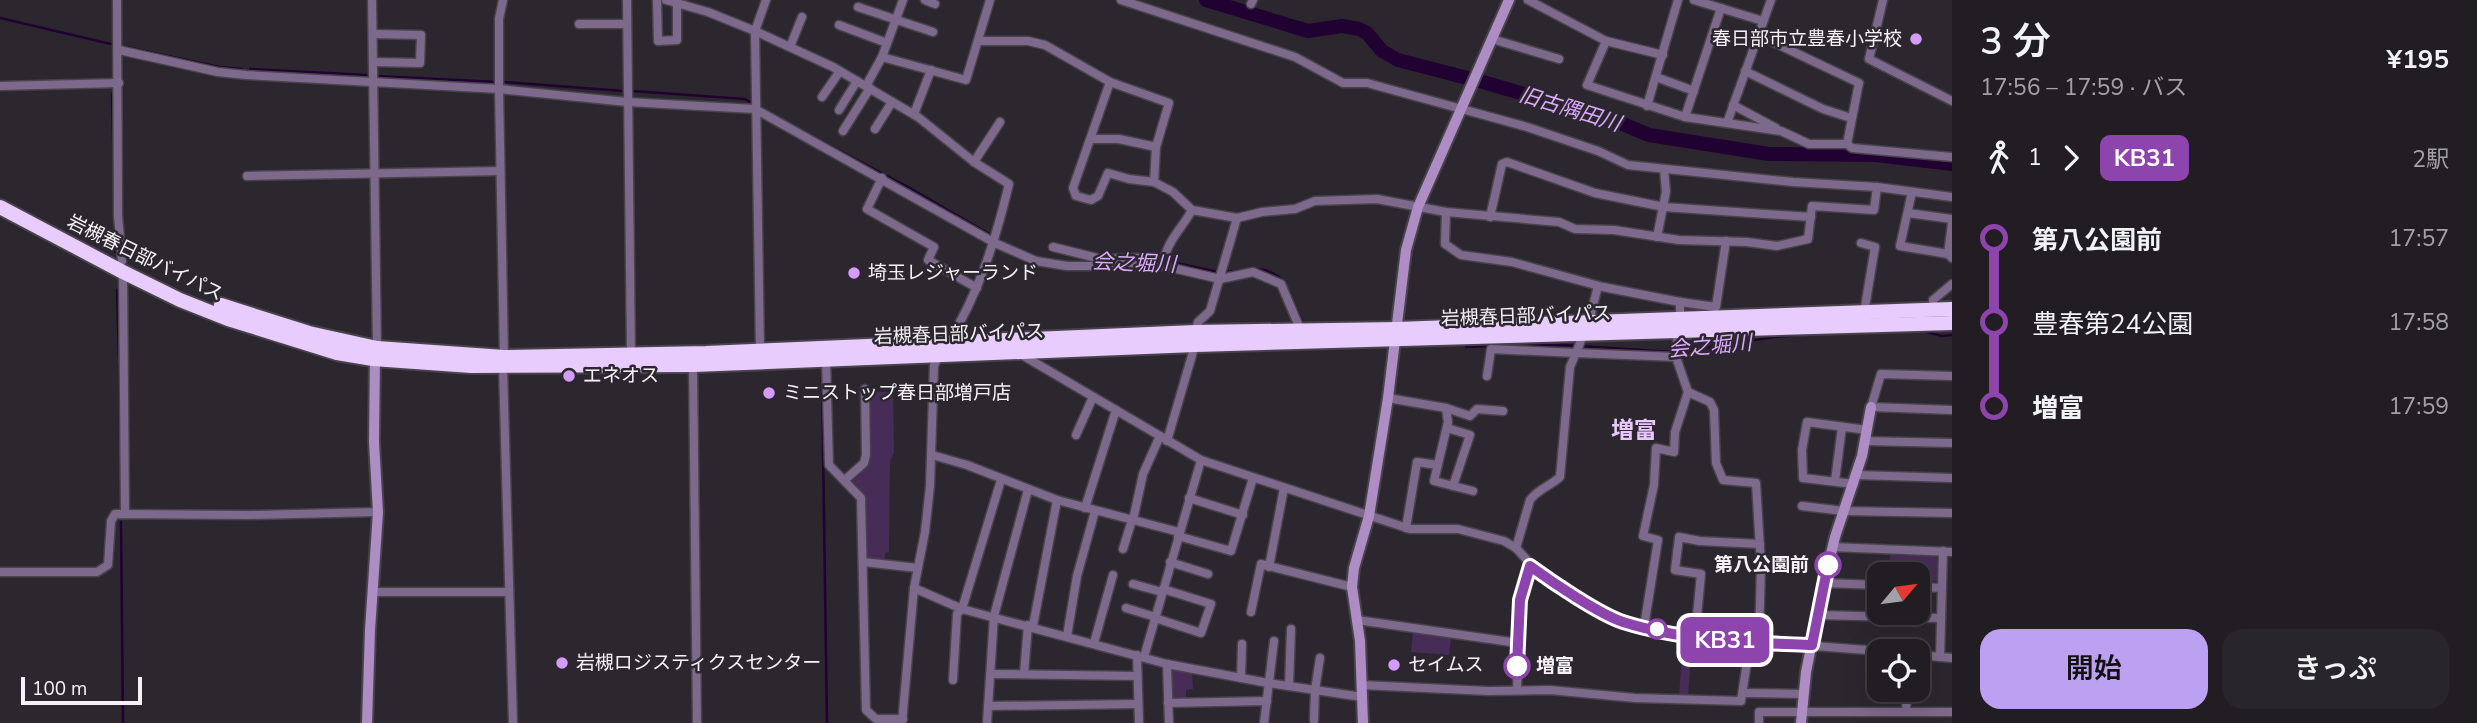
<!DOCTYPE html>
<html lang="ja">
<meta charset="utf-8">
<style>
body{margin:0;font-family:"Nunito Sans","Noto Sans JP",sans-serif;background:#29262b;color:#f1f3f6;height:100vh;display:flex;flex-direction:column;font-size:26px;white-space:nowrap}
*{box-sizing:border-box;margin:0}
p{font-size:23px;color:#a2a2a6}
.icon{flex:none;width:38px;height:38px;fill:none;stroke:currentColor;stroke-width:2;stroke-linecap:round;stroke-linejoin:round}
.map{position:relative;flex:1;overflow:hidden}
.side{display:flex;flex-direction:column;background:#211d23;width:525px}
.side>*{flex:none}
.badge{padding:0 14px;border-radius:10px;font-size:24px;line-height:46px}
.needle{width:46px;rotate:61deg}
.controls{position:absolute;left:1867px;top:562px;display:grid;gap:14px}
.controls a{display:grid;place-items:center;width:63px;height:63px;border-radius:14px;background:#211d23;box-shadow:0 7px 28px #0002,0 0 0 2px #3e3b41;font-size:35px}
.scale{position:absolute;left:21px;bottom:18px;width:121px;box-sizing:border-box;padding-left:7px;border:4px solid #f5f2f7;border-top:0;font-size:19px;line-height:24px;white-space:nowrap;color:#f5f2f7;-webkit-text-stroke:5px #2c272f;paint-order:stroke}
.map>.badge{position:absolute;translate:-50% -50%;box-shadow:0 0 0 4px #fff}
.legs{display:flex;align-items:center;gap:10px;height:77px;padding:0 28px;font-size:23px}
.legs p{margin-inline-start:auto}
.head{display:flex;align-items:center;justify-content:space-between;height:119px;padding:0 28px}
h1{font-size:38px;font-weight:600;line-height:52px}
.action{display:flex;gap:14px;margin-top:auto;padding:14px 28px}
.action a{flex:1;height:80px;border-radius:21px;background:#bca0f2;color:#111;font-size:28px;font-weight:600;line-height:80px;text-align:center}
.action a+a{background:#29262b;color:#f1f3f6}
ul{padding:0 28px;list-style:none}
li{display:flex;align-items:center;gap:24px;height:84px;font-size:26px}
li i{display:grid;place-items:center;width:10px;height:100%;margin:0 9px;background:currentColor}
li i::after{content:'';width:18px;height:18px;margin:-9px;border:5px solid;border-radius:50%;background:#211d23}
li p{margin-inline-start:auto}
li:first-child i{background:linear-gradient(#0000 50%,currentColor 0)}
li:last-child i{background:linear-gradient(currentColor 50%,#0000 0)}
main{display:flex;flex:1;min-height:0}
.map>svg:first-child{display:block}
.green{fill:#462c56}
.lines{fill:none;stroke-linecap:round;stroke-linejoin:round}
.stream{stroke:#210032;stroke-width:2.5}
.river{stroke:#210032;stroke-width:14}
.street-casing{stroke:#48434b;stroke-width:11}
.secondary-casing{stroke:#48434b;stroke-width:14}
.highway-casing{stroke:#48434b;stroke-width:18}
.street{stroke:#7d698b;stroke-width:8}
.secondary{stroke:#ad8dc3;stroke-width:10}
.highway{stroke:#e9ccfe;stroke-width:14}
.line-1-casing{stroke:#fff;stroke-width:16}
.line-1{stroke:#8e44ad;stroke-width:10}
.poi-dot{fill:#d59bfb;stroke:#2c272f;stroke-width:2.5}
.stop-1-dot{fill:#fff;stroke:#8e44ad;stroke-width:3.5}
.labels{text-anchor:middle;dominant-baseline:central;stroke-width:5;stroke-linejoin:round;paint-order:stroke}
.poi-label{font-size:19px;fill:#f5f2f7;stroke:#2c272f;text-anchor:start}
.street-label{font-size:19px;fill:#f5f2f7;stroke:#2c272f}
.stop-label{font-size:19px;font-weight:bold;fill:#f5f2f7;stroke:#2c272f;text-anchor:end}
.water-label{font-size:21px;font-style:italic;fill:#daa9fb;stroke:#2c272f}
.quarter-label{font-size:23px;font-weight:bold;fill:#e8c8fe;stroke:#2c272f}
</style>
<main>
<div class="map">
<svg width="1952" height="723" viewBox="0 0 1952 723">
<rect width="100%" height="100%" fill="#2c272f"/>
<g class="green">
<path d="M870 392H893L894 453 890 461 889 552 885 553V561H871L867 557 865 496 850 479 866 464V395Z"/>
<path d="M1890 555 1934 556 1938 560 1937 581 1918 582V574H1889Z"/>
<path d="M1413 632 1451 638 1449 655 1411 652Z"/>
<path d="M1683 639 1692 640 1688 697H1679Z"/>
<path d="M1173 669 1192 674 1193 689 1186 690V700H1172L1171 671Z"/>
</g>
<g class="lines">
<g class="stream">
<path d="M0 18 111 44"/>
<path d="M126 47 219 67 242 69"/>
<path d="M250 69 367 75"/>
<path d="M377 76 498 82"/>
<path d="M505 82 623 91"/>
<path d="M632 91 745 99 755 105"/>
<path d="M112 94 114 174"/>
<path d="M810 135 910 188 1003 242"/>
<path d="M115 223V252"/>
<path d="M1015 248 1037 257 1056 260"/>
<path d="M1167 261 1218 272"/>
<path d="M1225 272C1247 271 1266 262 1284 282"/>
<path d="M1287 288 1303 323"/>
<path d="M117 290 119 358"/>
<path d="M1919 330 1942 336 1952 335"/>
<path d="M1508 346 1565 345 1673 352"/>
<path d="M1466 347 1491 346"/>
<path d="M1679 352 1774 337 1807 334"/>
<path d="M119 364 121 502"/>
<path d="M822 378 827 723"/>
<path d="M121 522 123 723"/>
</g>
<path class="river" d="M1206 0 1308 31 1342 26 1359 29 1367 33 1382 51 1398 60 1483 82 1616 121 1649 135 1769 154 1876 155 1952 164"/>
<defs>
<g id="street">
<path d="M117 0 118 216 122 261"/>
<path d="M372 0 377 348"/>
<path d="M503 0 499 19V89L504 357"/>
<path d="M627 0 631 355"/>
<path d="M657 0 658 41 677 40V3"/>
<path d="M666 0 708 12 755 31 833 67 918 117 974 162 1009 184C995 242 979 293 947 345"/>
<path d="M925 0 935 4"/>
<path d="M1121 0 1295 57 1343 83H1367L1527 127 1598 151 1628 165 1793 182 1877 187 1952 197"/>
<path d="M1528 0 1606 41 1663 55"/>
<path d="M1694 0 1763 21"/>
<path d="M1883 0 1869 59 1952 101"/>
<path d="M1251 4 1253 0"/>
<path d="M858 7 933 32"/>
<path d="M579 24H627"/>
<path d="M839 25 887 43"/>
<path d="M373 34 421 35 420 63 373 62"/>
<path d="M1758 35 1859 83 1847 144"/>
<path d="M1492 39 1559 59"/>
<path d="M978 41H1028L1045 45 1110 82 1169 103 1156 147 1154 182"/>
<path d="M1606 41 1587 85 1685 117 1781 131 1809 144H1847L1852 148 1952 157"/>
<path d="M790 47 802 17"/>
<path d="M119 50 218 72 246 75 499 89 627 102 755 109 995 243 1036 261 1067 266H1164L1220 279 1253 272 1281 284 1301 331"/>
<path d="M882 57 966 80 990 0"/>
<path d="M1745 71 1823 109 1851 118"/>
<path d="M1656 77 1694 91"/>
<path d="M1110 82 1073 188 1076 196 1091 200 1098 196 1108 173 1129 179 1154 182 1173 192 1192 210 1237 218 1262 212 1295 209 1315 201 1377 199 1446 212 1559 222 1575 229 1614 230 1679 240 1747 242 1777 246 1808 239 1812 206 1874 210 1877 187"/>
<path d="M0 86 119 83"/>
<path d="M866 86 882 57 903 0"/>
<path d="M822 97 840 71"/>
<path d="M1733 105 1776 128"/>
<path d="M1647 106 1678 0"/>
<path d="M839 110 857 81"/>
<path d="M914 114 931 70"/>
<path d="M1685 117 1721 8"/>
<path d="M1727 123 1771 0"/>
<path d="M875 129 892 102"/>
<path d="M843 131 870 88"/>
<path d="M1092 139H1119L1156 147"/>
<path d="M974 162 1000 122"/>
<path d="M247 176 500 171"/>
<path d="M882 178 867 209 934 247 928 260 977 288"/>
<path d="M1912 192 1900 246 1948 254 1952 258"/>
<path d="M1446 212 1445 244 1461 255 1512 262 1603 287 1680 302V319"/>
<path d="M1908 213 1952 219"/>
<path d="M1490 217 1502 164 1507 162 1595 193 1664 207 1811 217"/>
<path d="M1657 237 1666 192 1664 169"/>
<path d="M1861 243 1875 247 1864 313"/>
<path d="M1053 247 1101 259 1165 257"/>
<path d="M1948 254 1952 223"/>
<path d="M1164 262C1166 242 1183 227 1192 210"/>
<path d="M123 272 125 514"/>
<path d="M1680 302 1716 307 1726 241"/>
<path d="M1934 310 1933 300 1952 284"/>
<path d="M1589 321 1598 286"/>
<path d="M1678 330 1676 357 1688 392 1710 402 1714 410 1716 463 1723 480 1756 483 1761 565 1759 642"/>
<path d="M1195 332 1198 322 1210 311 1237 218"/>
<path d="M760 351 755 31 766 0"/>
<path d="M1022 355 1201 460 1410 529H1458L1504 541 1516 548 1537 571 1602 611 1624 622 1695 637 1880 651"/>
<path d="M826 359 829 465 861 498 866 710 876 719H903"/>
<path d="M693 365 697 723"/>
<path d="M503 367 513 723"/>
<path d="M1487 376 1491 349 1576 353 1584 333"/>
<path d="M1952 376 1881 374 1871 407 1952 410"/>
<path d="M1388 398 1446 408 1470 416 1477 409 1503 411"/>
<path d="M1446 408 1448 422 1434 481 1473 491"/>
<path d="M1447 428 1470 435 1453 486"/>
<path d="M1076 435 1093 397"/>
<path d="M1167 441 1195 345"/>
<path d="M1865 441 1952 443"/>
<path d="M932 455 967 465 1057 500 1179 532"/>
<path d="M1857 475 1952 478"/>
<path d="M847 478 864 463 866 455 865 389"/>
<path d="M1835 481 1842 427"/>
<path d="M1854 484 1803 478 1802 450 1807 422 1867 430"/>
<path d="M1189 498 1243 515"/>
<path d="M1802 506 1844 511 1952 513"/>
<path d="M1085 508 1116 410"/>
<path d="M1133 520 1143 474 1160 436"/>
<path d="M1406 528 1417 462 1438 465"/>
<path d="M1178 536 1231 551 1253 478"/>
<path d="M1832 547 1952 552"/>
<path d="M1516 548 1530 500C1537 490 1550 486 1560 477L1570 367 1576 353 1676 357"/>
<path d="M1123 549 1132 520"/>
<path d="M863 562 918 568"/>
<path d="M1170 562 1208 574"/>
<path d="M1269 567 1284 488"/>
<path d="M0 572H97L108 565 111 521 115 514 249 515 378 512"/>
<path d="M1824 583 1880 585"/>
<path d="M1133 584 1162 592"/>
<path d="M1918 587 1942 588"/>
<path d="M914 588 962 609 1167 664 1268 683 1362 697"/>
<path d="M372 592H509"/>
<path d="M1126 608 1155 617"/>
<path d="M1251 612 1261 564 1352 587"/>
<path d="M1818 615 1941 618"/>
<path d="M1155 618 1201 633 1211 604 1163 589"/>
<path d="M1357 620 1518 643"/>
<path d="M1033 626 1057 500"/>
<path d="M1644 627 1658 540 1643 536 1654 485 1656 448 1674 452 1675 432 1688 392"/>
<path d="M1067 636 1077 576 1095 511"/>
<path d="M1695 637 1701 574 1675 570 1679 537 1700 541 1760 544"/>
<path d="M1094 643 1113 575"/>
<path d="M1137 655 1139 723"/>
<path d="M1918 655 1952 658"/>
<path d="M1144 657 1201 460"/>
<path d="M1940 657 1943 551"/>
<path d="M1167 664 1169 723"/>
<path d="M991 674 1137 676"/>
<path d="M1024 674 1028 625"/>
<path d="M1241 678 1242 644"/>
<path d="M953 680 957 614 962 609 1001 480"/>
<path d="M1362 685 1488 691 1550 690 1635 698 1741 701 1750 643"/>
<path d="M1289 686 1291 629"/>
<path d="M1517 690 1520 600 1530 566"/>
<path d="M1743 693 1803 694"/>
<path d="M1168 703 1267 701"/>
<path d="M988 706 1138 704"/>
<path d="M1906 711 1907 690"/>
<path d="M1314 720 1315 690 1320 658"/>
<path d="M902 723 914 588 925 532 930 486 934 365 940 355"/>
<path d="M987 723 994 616 1028 490"/>
<path d="M1264 723 1274 641"/>
<path d="M1759 723V712H1952"/>
</g>
<g id="secondary">
<path d="M367 723 370 630 378 512 374 442 375 354"/>
<path d="M1363 723 1360 641 1352 587 1354 568 1369 516 1388 398 1406 250 1418 207 1509 0"/>
<path d="M1801 723 1806 672 1824 583 1835 537 1862 456 1871 407"/>
</g>
<g id="highway">
<path d="M0 207 123 272 180 300 228 319 337 353 373 359 471 366 693 365 1195 345 1952 323"/>
<path d="M221 305 309 333 377 348 504 357 706 353 1195 332 1397 329 1952 309"/>
</g>
</defs>
<use href="#street" class="street-casing"/>
<use href="#secondary" class="secondary-casing"/>
<use href="#highway" class="highway-casing"/>
<use href="#street" class="street"/>
<use href="#secondary" class="secondary"/>
<use href="#highway" class="highway"/>
</g>
<g class="lines">
<defs>
<path id="line-1" d="M1517 666 1520 600 1530 566C1552 582 1599 614 1623 622 1683 641 1750 643 1812 645L1828 565"/>
</defs>
<use href="#line-1" class="line-1-casing"/>
<use href="#line-1" class="line-1"/>
</g>
<g class="poi-dot">
<circle cx="1916" cy="39" r="7"/>
<circle cx="854" cy="273" r="7"/>
<circle cx="569" cy="376" r="7"/>
<circle cx="769" cy="393" r="7"/>
<circle cx="562" cy="663" r="7"/>
<circle cx="1394" cy="665" r="7"/>
</g>
<g class="stop-1-dot">
<circle cx="1828" cy="565" r="12"/>
<circle cx="1657" cy="629" r="9"/>
<circle cx="1517" cy="666" r="12"/>
</g>
<g class="labels">
<g class="poi-label">
<text x="1902" y="39" text-anchor="end">春日部市立豊春小学校</text>
<text x="868" y="273">埼玉レジャーランド</text>
<text x="583" y="376">エネオス</text>
<text x="783" y="393">ミニストップ春日部増戸店</text>
<text x="576" y="663">岩槻ロジスティクスセンター</text>
<text x="1408" y="665">セイムス</text>
</g>
<g class="street-label">
<text transform="translate(145 258) rotate(26)">岩槻春日部バイパス</text>
<text transform="translate(1526 316) rotate(-2)">岩槻春日部バイパス</text>
<text transform="translate(959 334) rotate(-2)">岩槻春日部バイパス</text>
</g>
<g class="stop-label">
<text x="1809" y="565">第八公園前</text>
<text x="1536" y="666" text-anchor="start">増富</text>
</g>
<g class="water-label">
<text transform="translate(1570 109) rotate(17)">旧古隅田川</text>
<text transform="translate(1134 263) rotate(2)">会之堀川</text>
<text transform="translate(1710 346) rotate(-5)">会之堀川</text>
</g>
<g class="quarter-label">
<text x="1634" y="430">増富</text>
</g>
</g>
</svg>
<div class="controls">
<a><svg class="needle" viewBox="-14 -14 28 28"><path d="M0-13l5 13h-10z" fill="#e53935"/><path d="M0 13l5-13h-10z" fill="#a2a2a6"/></svg></a>
<a><svg class="icon" aria-label="locate" viewBox="0 0 24 24"><circle cx="12" cy="12" r="6"/><path d="M12 2v4M12 18v4M2 12h4M18 12h4"/></svg></a>
</div>
<div class="scale">100 m</div>
<b class="badge" style="left:1725px;top:640px;background:#8e44ad;color:#fff">KB31</b>
</div>
<section class="side">
<div class="head"><div><h1>3 分</h1><p>17:56 – 17:59 · バス</p></div><b>¥195</b></div>
<div class="legs"><svg class="icon" aria-label="walk" viewBox="0 0 24 24"><circle cx="13" cy="4" r="2"/><path d="M13 8l-2 6 4 7M11 14l-3 7M7 12l3-4h3l4 4"/></svg>1<svg class="icon" aria-label="forward" viewBox="0 0 24 24"><path d="M9 5l7 7-7 7"/></svg><b class="badge" style="background:#8e44ad;color:#fff">KB31</b><p>2駅</p></div>
<ul>
<li><i style="color:#8e44ad"></i><b>第八公園前</b><p>17:57</p></li>
<li><i style="color:#8e44ad"></i><span>豊春第24公園</span><p>17:58</p></li>
<li><i style="color:#8e44ad"></i><b>増富</b><p>17:59</p></li>
</ul>
<div class="action"><a>開始</a><a>きっぷ</a></div>
</section>
</main>
